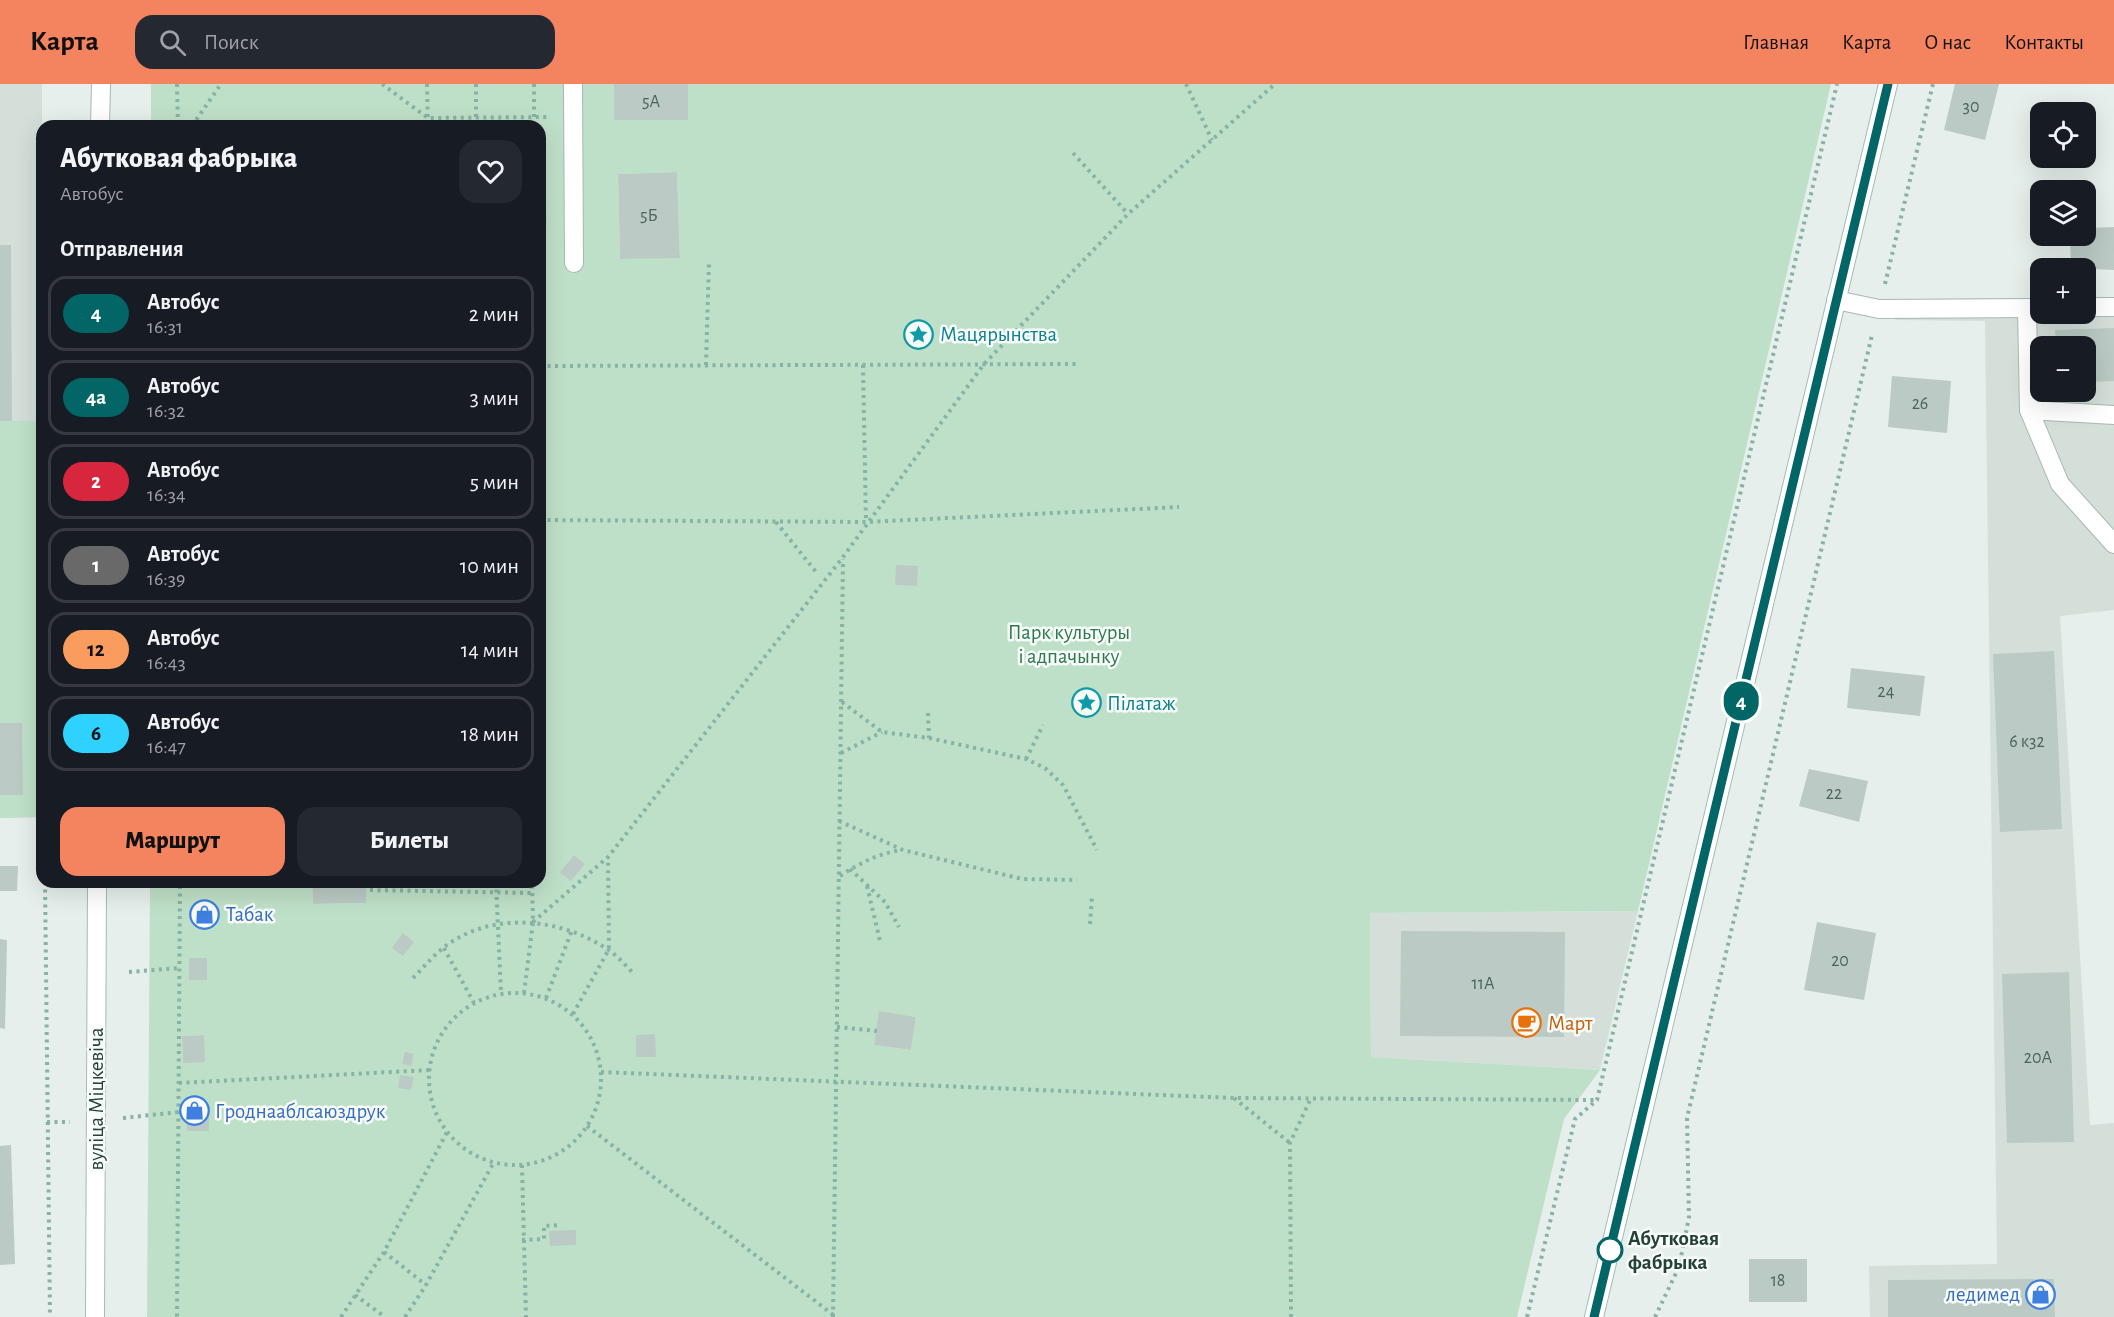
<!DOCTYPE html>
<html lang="ru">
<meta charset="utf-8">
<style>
body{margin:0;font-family:"Alegreya Sans",sans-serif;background:#242831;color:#f1f3f6;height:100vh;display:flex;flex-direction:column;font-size:22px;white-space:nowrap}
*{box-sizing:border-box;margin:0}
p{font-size:20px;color:#9ea1a6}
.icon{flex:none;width:33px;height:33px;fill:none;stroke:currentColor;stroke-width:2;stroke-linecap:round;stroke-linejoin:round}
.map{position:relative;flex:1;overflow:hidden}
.side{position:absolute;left:36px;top:36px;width:510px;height:768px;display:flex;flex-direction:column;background:#171b24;border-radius:18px;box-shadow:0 6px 24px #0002}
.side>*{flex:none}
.badge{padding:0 12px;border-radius:20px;font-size:21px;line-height:39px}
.fabs{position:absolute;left:2030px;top:18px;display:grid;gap:12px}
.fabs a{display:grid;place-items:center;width:66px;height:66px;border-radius:12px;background:#171b24;box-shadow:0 6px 24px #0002;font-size:30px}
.map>.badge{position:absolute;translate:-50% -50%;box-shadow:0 0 0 3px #fff}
h2{padding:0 24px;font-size:22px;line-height:54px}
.round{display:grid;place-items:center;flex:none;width:63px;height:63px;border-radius:18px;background:#242831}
.overview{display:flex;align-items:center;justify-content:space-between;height:102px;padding:0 24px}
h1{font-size:28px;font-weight:800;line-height:45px}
.button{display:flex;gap:12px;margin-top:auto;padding:12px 24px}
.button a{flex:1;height:69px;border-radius:18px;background:#f4845f;color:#111;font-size:24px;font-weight:800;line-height:69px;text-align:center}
.button a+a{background:#242831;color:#f1f3f6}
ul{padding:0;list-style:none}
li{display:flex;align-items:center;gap:18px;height:75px;margin:0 12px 9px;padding:0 12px;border:3px solid #363941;border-radius:18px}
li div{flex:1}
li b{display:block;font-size:22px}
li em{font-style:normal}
li .badge{min-width:66px;font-weight:700;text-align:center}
header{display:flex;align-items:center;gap:36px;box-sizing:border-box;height:84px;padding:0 30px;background:#f4845f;color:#111}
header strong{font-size:28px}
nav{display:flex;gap:33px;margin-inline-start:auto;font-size:21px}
.search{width:420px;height:54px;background:#242831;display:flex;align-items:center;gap:15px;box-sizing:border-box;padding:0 21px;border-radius:18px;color:#9ea1a6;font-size:22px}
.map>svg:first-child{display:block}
.built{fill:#d4dfda;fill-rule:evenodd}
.green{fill:#bfe0c8;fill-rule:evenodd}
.building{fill:#bbcac4}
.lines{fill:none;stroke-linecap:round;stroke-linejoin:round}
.service-casing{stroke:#a8b8b2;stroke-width:20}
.secondary-casing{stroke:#a4bbb3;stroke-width:20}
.path{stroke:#86b3a5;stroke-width:4;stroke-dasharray:3 4.5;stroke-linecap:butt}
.service{stroke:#fff;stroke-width:18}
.secondary{stroke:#fff;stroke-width:18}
.line-casing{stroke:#fff;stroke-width:14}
.line{stroke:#026666;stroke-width:9}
.stop-dot{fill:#fff;stroke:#026666;stroke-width:3}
.labels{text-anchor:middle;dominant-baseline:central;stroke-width:5;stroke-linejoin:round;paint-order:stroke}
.number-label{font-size:18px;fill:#4a645c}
.culture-label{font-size:21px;fill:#0d838f;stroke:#f7fbf9;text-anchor:start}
.park-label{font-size:21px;fill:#2d7a4b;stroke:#f7fbf9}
.shop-label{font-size:21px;fill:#366cbe;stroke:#f7fbf9;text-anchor:start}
.food-label{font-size:21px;fill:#c56008;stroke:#f7fbf9;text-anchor:start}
.street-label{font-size:21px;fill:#24423a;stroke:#f7fbf9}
.stop-label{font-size:21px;font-weight:bold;fill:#24423a;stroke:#f7fbf9;text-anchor:start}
</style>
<header>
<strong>Карта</strong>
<div class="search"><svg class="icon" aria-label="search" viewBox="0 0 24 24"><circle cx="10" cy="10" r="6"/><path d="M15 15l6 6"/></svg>Поиск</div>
<nav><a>Главная</a><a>Карта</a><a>О нас</a><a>Контакты</a></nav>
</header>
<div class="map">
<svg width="2114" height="1233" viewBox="0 0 2114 1233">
<rect width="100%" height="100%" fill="#e6efeb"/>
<g class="built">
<path d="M0 0H42V733L0 734Z"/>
<path d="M2040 214V230H2085V214H2114V526L2060 532 2090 1041 2114 1039V1233H1870L1869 1182 1997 1180 1985 237 1895 236 1901 215ZM2040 262H2085V308H2040Z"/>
<path d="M1638 827 1600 986 1371 973 1370 829Z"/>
</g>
<g class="green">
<path d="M151 0H1831L1638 827 1370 829 1371 973 1600 986 1564 1035 1517 1233H147L150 798H312L313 820 366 819V798H540V141L547 140 545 55H540V42H151ZM677 88 680 173 620 175 618 90ZM880 928 916 933 911 966 875 961ZM203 951 183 979 182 952Z"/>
<path d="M0 337H42V733L0 734Z"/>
</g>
<g class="building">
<rect x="614" y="0" width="74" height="36"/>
<path d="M1955 0H1999L1985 56 1944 46Z"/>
<path d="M540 55H545L547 141H540Z"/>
<path d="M677 88 680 174 620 175 618 90Z"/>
<path d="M2114 143V186L2071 184 2070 152H2085V144Z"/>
<path d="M0 161H11L12 337H0Z"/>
<path d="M2114 244V297L2085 298V262H2056L2055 246Z"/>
<path d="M1892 292 1951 297 1947 349 1888 343Z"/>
<path d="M896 481 918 482 917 502 895 501Z"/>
<path d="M2054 567 2062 745 2000 748 1993 570Z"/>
<path d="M1851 584 1925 592 1920 632 1847 624Z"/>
<path d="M0 639H22L23 711H0Z"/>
<path d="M1809 685 1868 697 1859 738 1799 722Z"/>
<path d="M574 771 585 780 571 797 560 788Z"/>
<path d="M0 782H18L17 807H0Z"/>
<path d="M312 798H366V819L313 820Z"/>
<path d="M1817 838 1876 849 1864 916 1804 906Z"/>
<path d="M1401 847 1565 848 1564 953 1400 952Z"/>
<path d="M403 849 414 858 403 872 392 864Z"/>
<path d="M0 855 7 856 5 945 0 944Z"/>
<rect x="189" y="874" width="18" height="22"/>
<path d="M2069 888 2074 1058 2007 1059 2002 890Z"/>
<path d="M879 927 916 933 911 966 874 961Z"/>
<path d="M655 950 656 973H636V951Z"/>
<path d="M204 951 205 978 183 979 182 952Z"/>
<path d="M405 968 414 970 411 982 402 980Z"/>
<path d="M400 991 414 993 411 1006 398 1004Z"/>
<path d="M209 1022V1047H187L186 1023Z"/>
<path d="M11 1061 15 1180 0 1181V1062Z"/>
<path d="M576 1146V1161L550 1162 549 1147Z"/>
<rect x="1749" y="1175" width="58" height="43"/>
<path d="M2054 1195 2055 1233H1888V1196Z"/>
</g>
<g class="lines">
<defs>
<g id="service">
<path d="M573 0 574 179"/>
<path d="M1836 216 1879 225 2040 224"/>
<path d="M2085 223H2114"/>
<path d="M2027 224 2029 326 2060 400 2114 460"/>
<path d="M2029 326 2114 331"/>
</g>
<g id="secondary">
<path d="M100 42 101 0"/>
<path d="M95 1233 97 798"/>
<path d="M1594 1233 1888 0"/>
</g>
</defs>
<use href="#service" class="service-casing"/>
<use href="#secondary" class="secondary-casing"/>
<g class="path">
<path d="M177 0 178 42"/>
<path d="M382 0 428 34 547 33"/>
<path d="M427 0 428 42"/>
<path d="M476 0V34"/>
<path d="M534 0V33"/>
<path d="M1186 0 1212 56"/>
<path d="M192 42 221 0"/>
<path d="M1073 69 1128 130"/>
<path d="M1885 200 1933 0"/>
<path d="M706 281 709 177"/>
<path d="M863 281 866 438"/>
<path d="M540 282 1080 280"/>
<path d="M540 335 541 282"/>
<path d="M540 436 866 438 1179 423"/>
<path d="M776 438 816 488"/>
<path d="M842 618 882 648 929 654 1026 675 1045 684 1063 701 1097 766"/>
<path d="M928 629 929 654"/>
<path d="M841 669 882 648"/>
<path d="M1026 675 1043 641"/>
<path d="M839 737 903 766 1022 795 1077 796"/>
<path d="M850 785 885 818 899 843"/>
<path d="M840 792C860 779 877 770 901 766"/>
<path d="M45 798 50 1233"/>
<path d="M496 798 501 910"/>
<path d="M124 801 180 798 177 1233"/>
<path d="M867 802 880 857"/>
<path d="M370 806 532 809"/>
<path d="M533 838 608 773 843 473 984 280 1128 130 1275 0"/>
<path d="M1090 840 1092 812"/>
<path d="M444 864 474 919"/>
<path d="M129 888 179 884"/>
<path d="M413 894C423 884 432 873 443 864 490 827 559 833 607 865 617 871 626 882 634 890"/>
<path d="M524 909 533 838 532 798"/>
<circle cx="515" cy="995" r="86"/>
<path d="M546 914 572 846"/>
<path d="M573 930 609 865 608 774"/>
<path d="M837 943 877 947"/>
<path d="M601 988 1234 1014 1596 1016"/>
<path d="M179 999 430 986"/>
<path d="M1234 1014 1290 1059"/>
<path d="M123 1034 179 1028"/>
<path d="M47 1038H70"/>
<path d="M587 1042 836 1233"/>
<path d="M522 1081 526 1233"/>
<path d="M522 1156 544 1155V1142L561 1141"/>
<path d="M384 1168 426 1201"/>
<path d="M355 1211 385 1233"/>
<path d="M341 1233 384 1168 447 1048"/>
<path d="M405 1233 426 1201 494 1078"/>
<path d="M833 1233 843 475"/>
<path d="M1291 1233 1290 1059 1311 1014"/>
<path d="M1527 1233 1575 1035 1597 1016 1837 0"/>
<path d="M1655 1233 1679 1183 1689 1133 1687 1034 1872 251"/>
</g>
<use href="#service" class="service"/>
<use href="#secondary" class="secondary"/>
</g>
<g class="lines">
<defs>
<path id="line" d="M1594 1233 1888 0"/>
</defs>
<use href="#line" class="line-casing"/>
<use href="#line" class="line"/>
</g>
<defs>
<symbol id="sight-ring" viewBox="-11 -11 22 22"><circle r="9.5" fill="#f7fbf9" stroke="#0f9aa8" stroke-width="1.5"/><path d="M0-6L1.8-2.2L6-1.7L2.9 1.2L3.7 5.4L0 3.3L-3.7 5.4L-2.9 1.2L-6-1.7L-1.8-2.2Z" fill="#0f9aa8"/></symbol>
<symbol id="shop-ring" viewBox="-11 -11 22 22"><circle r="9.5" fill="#f7fbf9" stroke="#3f7fe0" stroke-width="1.5"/><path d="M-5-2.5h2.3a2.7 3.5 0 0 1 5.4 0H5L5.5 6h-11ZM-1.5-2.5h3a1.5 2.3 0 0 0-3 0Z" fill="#3f7fe0"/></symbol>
<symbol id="cafe-ring" viewBox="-11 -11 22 22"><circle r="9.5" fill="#f7fbf9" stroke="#e8710a" stroke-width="1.5"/><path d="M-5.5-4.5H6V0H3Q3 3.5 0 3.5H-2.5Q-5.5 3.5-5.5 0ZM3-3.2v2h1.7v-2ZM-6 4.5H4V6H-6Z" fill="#e8710a"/></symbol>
</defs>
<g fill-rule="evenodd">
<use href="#sight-ring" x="902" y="234" width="33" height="33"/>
<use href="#sight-ring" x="1070" y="602" width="33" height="33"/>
<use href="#shop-ring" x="188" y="814" width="33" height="33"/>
<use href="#cafe-ring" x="1510" y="922" width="33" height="33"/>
<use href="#shop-ring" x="178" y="1010" width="33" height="33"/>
<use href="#shop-ring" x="2024" y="1194" width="33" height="33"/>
</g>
<circle class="stop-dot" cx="1610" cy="1166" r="12"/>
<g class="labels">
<g class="number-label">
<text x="651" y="18">5А</text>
<text x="1971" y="23">30</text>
<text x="649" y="132">5Б</text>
<text x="1920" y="320">26</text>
<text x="1886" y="608">24</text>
<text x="2027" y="658">6 к32</text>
<text x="1834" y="710">22</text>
<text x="1840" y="877">20</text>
<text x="1483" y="900">11А</text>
<text x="2038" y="974">20А</text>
<text x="1778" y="1197">18</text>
</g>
<g class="culture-label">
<text x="940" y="250">Мацярынства</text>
<text x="1107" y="619">Пілатаж</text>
</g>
<g class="park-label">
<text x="1069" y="548">Парк культуры<tspan x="1069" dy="24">і адпачынку</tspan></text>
</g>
<g class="shop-label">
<text x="226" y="830">Табак</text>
<text x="215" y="1027">Гроднааблсаюздрук</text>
<text x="2020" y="1210" text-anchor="end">ледимед</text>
</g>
<g class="food-label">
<text x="1548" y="939">Март</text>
</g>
<g class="street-label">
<text transform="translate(96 1015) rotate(-90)">вуліца Міцкевіча</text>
</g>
<g class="stop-label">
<text x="1628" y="1154">Абутковая<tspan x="1628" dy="24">фабрыка</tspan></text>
</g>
</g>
</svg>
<div class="fabs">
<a><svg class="icon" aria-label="locate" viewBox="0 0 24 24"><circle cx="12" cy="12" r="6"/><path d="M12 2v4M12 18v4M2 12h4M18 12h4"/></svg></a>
<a><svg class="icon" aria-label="layers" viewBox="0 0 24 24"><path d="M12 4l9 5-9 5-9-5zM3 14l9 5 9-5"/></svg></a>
<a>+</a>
<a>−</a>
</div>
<b class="badge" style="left:1741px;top:617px;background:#026666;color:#fff">4</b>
<section class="side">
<div class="overview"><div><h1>Абутковая фабрыка</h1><p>Автобус</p></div><a class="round"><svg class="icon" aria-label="heart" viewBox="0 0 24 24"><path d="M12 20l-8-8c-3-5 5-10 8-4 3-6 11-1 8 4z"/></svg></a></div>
<h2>Отправления</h2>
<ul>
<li><span class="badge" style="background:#026666;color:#fff">4</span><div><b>Автобус</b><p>16:31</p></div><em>2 мин</em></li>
<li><span class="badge" style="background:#026666;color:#fff">4а</span><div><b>Автобус</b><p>16:32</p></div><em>3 мин</em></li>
<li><span class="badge" style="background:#d7263d;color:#fff">2</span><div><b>Автобус</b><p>16:34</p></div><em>5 мин</em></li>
<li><span class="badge" style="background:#696969;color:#fff">1</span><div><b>Автобус</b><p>16:39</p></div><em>10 мин</em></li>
<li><span class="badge" style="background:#fa9c5e;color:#111">12</span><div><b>Автобус</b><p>16:43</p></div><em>14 мин</em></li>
<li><span class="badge" style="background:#2fd1ff;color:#111">6</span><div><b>Автобус</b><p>16:47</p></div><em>18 мин</em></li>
</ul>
<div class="button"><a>Маршрут</a><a>Билеты</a></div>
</section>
</div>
